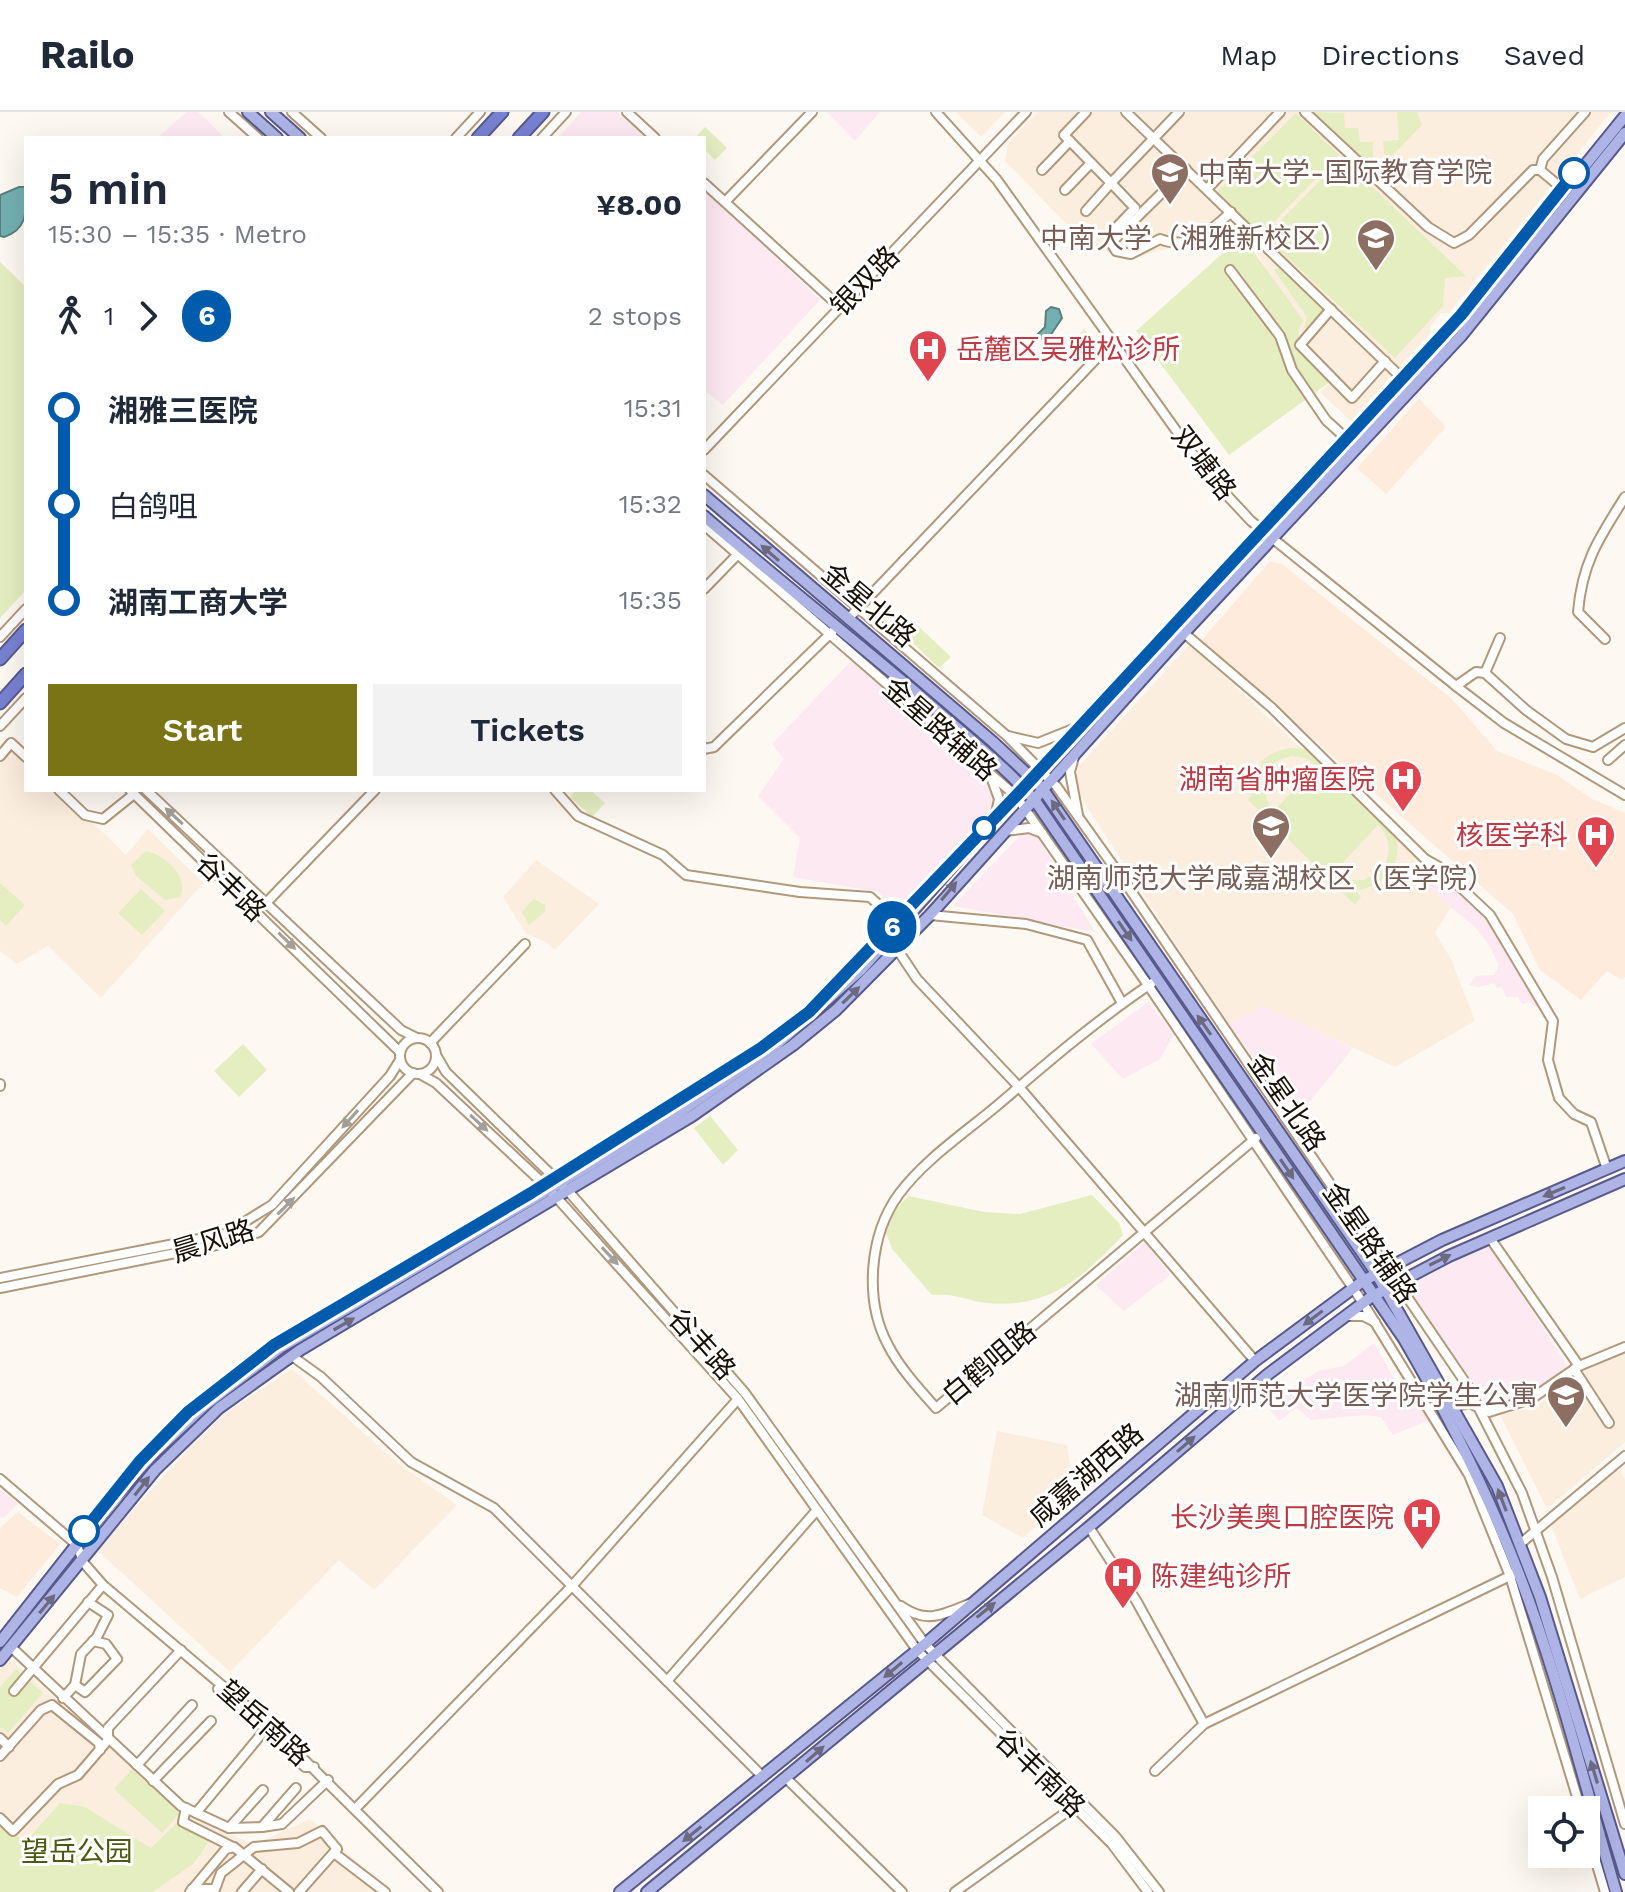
<!DOCTYPE html>
<meta charset="utf-8">
<style>
body{margin:0;font-family:"Work Sans","Noto Sans SC",sans-serif;background:#f2f2f3;color:#1f2937;height:100vh;display:flex;flex-direction:column;font-size:30px;white-space:nowrap}
*{box-sizing:border-box;margin:0}
p{font-size:26px;color:#747a83}
.icon{flex:none;width:44px;height:44px;fill:none;stroke:currentColor;stroke-width:2;stroke-linecap:round;stroke-linejoin:round}
.map{position:relative;flex:1;overflow:hidden}
.panel{position:absolute;left:24px;top:24px;width:682px;height:656px;display:flex;flex-direction:column;background:#fff;border-radius:0px;box-shadow:0 8px 32px #0002}
.panel>*{flex:none}
.badge{padding:0 16px;border-radius:26px;font-size:28px;line-height:52px}
.fabs{position:absolute;left:1528px;top:1684px;display:grid;gap:16px}
.fabs a{display:grid;place-items:center;width:72px;height:72px;border-radius:0px;background:#fff;box-shadow:0 8px 32px #0002;font-size:40px}
.map>.badge{position:absolute;translate:-50% -50%;box-shadow:0 0 0 4px #fff}
.legs{display:flex;align-items:center;gap:12px;height:88px;padding:0 24px;font-size:26px}
.legs p{margin-inline-start:auto}
.head{display:flex;align-items:center;justify-content:space-between;height:136px;padding:0 24px}
h1{font-size:44px;font-weight:600;line-height:60px}
.action{display:flex;gap:16px;margin-top:auto;padding:16px 24px}
.action a{flex:1;height:92px;border-radius:0px;background:#7b7416;color:#fff;font-size:32px;font-weight:600;line-height:92px;text-align:center}
.action a+a{background:#f2f2f3;color:#1f2937}
ul{padding:0 24px;list-style:none}
li{display:flex;align-items:center;gap:28px;height:96px;font-size:30px}
li i{display:grid;place-items:center;width:12px;height:100%;margin:0 10px;background:currentColor}
li i::after{content:'';width:20px;height:20px;margin:-10px;border:6px solid;border-radius:50%;background:#fff}
li p{margin-inline-start:auto}
li:first-child i{background:linear-gradient(#0000 50%,currentColor 0)}
li:last-child i{background:linear-gradient(currentColor 50%,#0000 0)}
header{display:flex;align-items:center;gap:48px;box-sizing:border-box;height:112px;padding:0 40px;background:#fff;border-bottom:2px solid #e0e1e3}
header strong{font-size:38px}
nav{display:flex;gap:44px;margin-inline-start:auto;font-size:28px}
.map>svg:first-child{display:block}
.commercial{fill:#fce9f2}
.built{fill:#fbeedf}
.medical{fill:#ffebdb}
.green{fill:#e4eec1;fill-rule:evenodd}
.water{fill:#74b0b0;stroke:#59807d;stroke-width:2}
.lines{fill:none;stroke-linecap:round;stroke-linejoin:round}
.minor-casing{stroke:#b1987b;stroke-width:12}
.major-casing{stroke:#575a8b;stroke-width:14}
.highway-casing{stroke:#575a8b;stroke-width:15}
.minor{stroke:#fff;stroke-width:8}
.major{stroke:#aeb4e5;stroke-width:10}
.highway{stroke:#7882d3;stroke-width:11}
.oneway{fill:#6b6a81}
.oneway2{fill:#a39f9b}
.line-1-casing{stroke:#fff;stroke-width:18}
.line-1{stroke:#005bac;stroke-width:12}
.stop-1-dot{fill:#fff;stroke:#005bac;stroke-width:4}
.labels{text-anchor:middle;dominant-baseline:central;stroke-width:6;stroke-linejoin:round;paint-order:stroke}
.education-label{font-size:28px;fill:#785e54;stroke:#fff;text-anchor:end}
.street-label{font-size:28px;fill:#191006;stroke:#fff}
.health-label{font-size:28px;fill:#be3a42;stroke:#fff;text-anchor:end}
.park-label{font-size:28px;fill:#4d5812;stroke:#fff}
</style>
<header>
<strong>Railo</strong>
<nav><a>Map</a><a>Directions</a><a>Saved</a></nav>
</header>
<div class="map">
<svg width="1625" height="1780" viewBox="0 0 1625 1780">
<rect width="100%" height="100%" fill="#fef8f2"/>
<g class="commercial">
<path d="M187 0H198L225 26H157Z"/>
<path d="M581 0H617L645 26H558Z"/>
<path d="M827 0H880L855 29Z"/>
<path d="M704 77 820 188 723 293 704 278Z"/>
<path d="M853 547 990 668 996 694 899 800 878 780 793 765 800 726 758 684 784 647 772 632Z"/>
<path d="M1030 713 1095 820 953 794Z"/>
<path d="M1437 754 1479 792 1540 891 1536 896 1530 890 1522 892 1518 885H1506L1502 875 1497 876 1494 871 1478 875 1469 873 1476 864 1494 863 1499 854 1489 833 1474 814 1429 778 1422 759Z"/>
<path d="M1148 890 1174 922 1160 947 1123 967 1091 932Z"/>
<path d="M1263 893 1353 936 1299 1003 1228 912Z"/>
<path d="M1145 1130 1170 1163 1124 1199 1096 1173Z"/>
<path d="M1490 1134 1570 1258 1537 1283 1486 1290 1407 1176 1457 1147Z"/>
<path d="M1374 1231 1410 1295 1421 1293 1432 1307 1393 1323 1381 1305 1364 1303 1311 1308 1297 1296 1279 1309 1265 1292 1318 1259 1344 1254Z"/>
<path d="M0 1377 18 1392 4 1406 0 1405Z"/>
</g>
<g class="built">
<path d="M956 0H1005L981 25Z"/>
<path d="M1038 0H1611L1449 201H1441L1430 215 1431 220 1351 309 1320 280 1330 271 1297 234 1299 216 1252 133 1226 108 1212 125 1128 147 1086 132 1005 49 1008 31Z"/>
<path d="M1190 532 1429 757 1423 761 1429 777 1451 795 1435 821 1451 847 1475 909 1395 955 1263 894 1228 912 1072 672 1080 653Z"/>
<path d="M11 631 26 645V678H59L126 743 148 717 203 771 101 886 48 834 17 852 0 839V642Z"/>
<path d="M536 748 599 792 555 838 546 830 526 822 503 785Z"/>
<path d="M1625 1241V1330L1547 1397 1500 1303 1536 1295 1589 1256Z"/>
<path d="M292 1257 395 1349 457 1393 374 1478 339 1448 230 1560 97 1438 190 1335 227 1300Z"/>
<path d="M997 1319 1067 1333 1074 1379 1023 1426 982 1403Z"/>
<path d="M1617 1355 1625 1367V1465L1580 1487 1551 1413Z"/>
<path d="M9 1546 182 1698 253 1733 310 1707 390 1780H0V1556Z"/>
</g>
<g class="medical">
<path d="M1419 287 1446 315 1386 382 1357 356Z"/>
<path d="M1270 449 1282 452 1452 587 1497 639 1557 663 1592 687 1625 701V864L1622 868 1607 859 1581 888 1540 858 1513 802 1201 529Z"/>
<path d="M18 1400 60 1432 17 1485 0 1476V1416Z"/>
</g>
<g class="green">
<path d="M1314 0 1344 1 1345 16H1358L1360 30H1373V48L1367 51 1311 1Z"/>
<path d="M1397 0H1417L1422 13 1385 51 1383 29 1399 28Z"/>
<path d="M1296 1 1339 43 1258 126 1214 83Z"/>
<path d="M705 15 727 36 715 48 704 37V26H695Z"/>
<path d="M1342 46 1466 164 1445 166 1443 194 1395 246 1265 125Z"/>
<path d="M1242 124 1304 209 1299 216 1298 234 1330 270 1229 343 1136 219Z"/>
<path d="M0 150 26 175V478L0 506Z"/>
<path d="M1280 154 1326 198 1311 217 1304 216 1307 205 1274 158Z"/>
<path d="M1084 217 1094 228 1087 239 1071 230Z"/>
<path d="M919 515 951 545 939 556 908 526Z"/>
<path d="M1289 636 1310 637 1397 725C1401 756 1385 773 1356 779L1361 785 1355 793 1248 688C1266 666 1245 646 1289 636ZM1292 644 1305 646 1316 654 1273 700C1258 674 1260 651 1292 644ZM1378 713C1392 728 1390 739 1384 757L1364 768H1345L1335 759Z"/>
<path d="M576 678H590L605 691 592 705 570 685Z"/>
<path d="M146 739C165 743 190 765 180 785L165 788 136 764 131 753Z"/>
<path d="M0 771 25 793 6 814 0 808Z"/>
<path d="M141 777 165 799 142 823 118 801Z"/>
<path d="M534 787 545 793V800L529 813 522 800Z"/>
<path d="M243 932 267 958 239 985 214 959Z"/>
<path d="M710 1004 738 1038 723 1053 694 1016Z"/>
<path d="M1092 1083 1119 1111 1123 1123C1082 1166 1050 1197 986 1191 965 1188 957 1181 932 1183L892 1137 885 1118 893 1101 908 1084 984 1100 1020 1102Z"/>
<path d="M16 1557 43 1581 8 1621 0 1615V1575Z"/>
<path d="M132 1657 180 1701 162 1721 114 1677Z"/>
<path d="M60 1691 85 1695 151 1736 182 1706 215 1721 194 1751 153 1780H0V1712L14 1724 27 1728Z"/>
</g>
<g class="water">
<path d="M19 75H26C26 97 29 117 4 125L0 124V83Z"/>
<path d="M1051 195 1059 197 1062 206 1050 224 1038 228 1036 224 1045 215 1046 199Z"/>
</g>
<g class="lines">
<defs>
<g id="minor">
<path d="M229 0 258 26"/>
<path d="M292 0 321 26"/>
<path d="M627 0 655 26"/>
<path d="M936 0 997 68 1208 363 1251 409 1456 574 1504 611 1625 683"/>
<path d="M1086 0 1064 23 1111 71 1179 0"/>
<path d="M1126 0 1406 270"/>
<path d="M1305 0 1428 115 1454 131 1469 123 1533 58H1540L1564 78"/>
<path d="M456 26 480 0"/>
<path d="M542 26 566 0"/>
<path d="M1186 57 1111 131 1116 139 1131 142 1160 127C1188 139 1211 119 1231 100"/>
<path d="M1042 58 1070 29"/>
<path d="M1540 58 1543 47 1585 0"/>
<path d="M704 71 840 195"/>
<path d="M1207 77 1280 0"/>
<path d="M1065 78 1091 51"/>
<path d="M725 90 812 0"/>
<path d="M1086 99 1111 71 1135 96 1111 121"/>
<path d="M1230 158 1280 224 1292 258 1326 308 1350 330"/>
<path d="M1331 197 1300 233 1352 286 1385 249"/>
<path d="M704 338 1026 0"/>
<path d="M704 363 1007 624 1057 675 1129 776 1467 1273 1522 1381 1552 1465 1625 1712"/>
<path d="M704 413 1016 684 1148 873 1363 1191 1469 1363 1510 1464 1581 1698"/>
<path d="M704 477 740 440"/>
<path d="M848 507 1114 228"/>
<path d="M1184 521 1272 596 1425 747 1439 755 1490 803 1553 909 1548 948 1559 986 1574 1002 1591 1010 1607 1057"/>
<path d="M0 525 26 497"/>
<path d="M1605 527 1578 500C1582 451 1599 426 1625 385"/>
<path d="M1485 561 1500 526"/>
<path d="M1456 574 1476 560 1485 561 1526 598 1566 627 1593 635 1625 616"/>
<path d="M0 614 26 586"/>
<path d="M1008 624 1038 631 1078 615"/>
<path d="M704 637 714 635 833 519"/>
<path d="M0 644 11 631 26 645"/>
<path d="M1074 645 1070 660 1078 703"/>
<path d="M1608 648 1625 633"/>
<path d="M990 662 999 687 995 706"/>
<path d="M59 678 85 703 103 707 134 682"/>
<path d="M130 678 400 940"/>
<path d="M146 678 401 918 417 926"/>
<path d="M555 678 578 704 663 743 686 763 800 780 870 785 901 813"/>
<path d="M1005 719 1029 716 1042 721"/>
<path d="M266 791 375 678"/>
<path d="M930 803 1026 812 1087 828 1122 891"/>
<path d="M897 837 917 867 1019 975 1255 1249"/>
<path d="M1152 871C1098 907 1048 950 999 992 966 1020 925 1047 899 1082 869 1123 864 1188 888 1233 899 1255 919 1277 936 1296L1256 1026"/>
<circle cx="418" cy="944" r="18"/>
<path d="M430 931 525 832"/>
<path d="M436 943 446 960 569 1080 745 1281 925 1532 1115 1724 1159 1780"/>
<path d="M420 962 436 971 548 1076 738 1287 917 1538 1112 1732 1148 1780"/>
<path d="M0 972V974"/>
<path d="M1490 1126 1579 1254"/>
<path d="M0 1166 225 1122 272 1093 390 964 400 948"/>
<path d="M0 1176 226 1131 259 1120 413 961"/>
<path d="M1346 1204H1363L1375 1210"/>
<path d="M292 1244 321 1265 411 1350 494 1396 763 1665"/>
<path d="M1574 1257 1609 1311"/>
<path d="M1454 1295 1469 1291 1489 1300 1531 1287 1579 1254 1625 1235"/>
<path d="M0 1367 77 1433 83 1450 103 1473 269 1613 438 1780"/>
<path d="M1089 1415 1137 1490 1204 1612"/>
<path d="M1520 1432 1625 1344"/>
<path d="M901 1494C926 1512 942 1503 969 1492"/>
<path d="M11 1535 181 1694 229 1716 262 1715 296 1676"/>
<path d="M667 1569 817 1398"/>
<path d="M75 1573 85 1580 117 1547 106 1532 93 1529"/>
<path d="M218 1577 258 1612 269 1613"/>
<path d="M14 1579 103 1473"/>
<path d="M63 1586 75 1573 81 1542 97 1525 108 1503 88 1490"/>
<path d="M270 1614V1622L305 1655H314"/>
<path d="M0 1626 9 1635"/>
<path d="M0 1644 41 1598 52 1593 99 1631 100 1638"/>
<path d="M137 1653 192 1593"/>
<path d="M1155 1659 1204 1612 1514 1462"/>
<path d="M787 1667 902 1780"/>
<path d="M153 1669 211 1609"/>
<path d="M186 1696 183 1710 233 1735"/>
<path d="M356 1696 572 1474 738 1287"/>
<path d="M196 1701 269 1613"/>
<path d="M0 1706 13 1719 58 1672 78 1663 108 1628V1616L181 1538"/>
<path d="M262 1715 282 1712 328 1668"/>
<path d="M229 1716 263 1678"/>
<path d="M1586 1716 1605 1780"/>
<path d="M334 1741 385 1780"/>
<path d="M192 1777H214"/>
<path d="M190 1780 226 1737 234 1735 289 1780"/>
<path d="M214 1780 221 1761 254 1735 298 1731 322 1719 337 1737 299 1780"/>
<path d="M242 1780 262 1757"/>
<path d="M955 1780 1075 1694"/>
</g>
<g id="major">
<path d="M248 0 277 26"/>
<path d="M271 0 300 26"/>
<path d="M704 383 993 630 1042 676 1376 1161 1497 1374 1540 1485 1625 1762"/>
<path d="M704 404C779 469 857 530 933 595 968 626 1006 655 1036 690L1404 1227C1453 1311 1496 1397 1529 1489 1563 1584 1588 1684 1616 1780"/>
<path d="M0 1530 115 1384 156 1339 204 1294 280 1236 679 1001 776 933 862 857 994 707 1437 236 1625 4"/>
<path d="M0 1548 155 1358 219 1296 300 1238 692 1004 793 933 836 898 930 803 1184 521 1461 224 1625 21"/>
<path d="M620 1780 925 1532 1255 1249 1363 1169 1442 1128 1625 1049"/>
<path d="M647 1780 1089 1415 1267 1263 1371 1185 1449 1144 1625 1067"/>
</g>
<g id="highway">
<path d="M478 26 502 0"/>
<path d="M519 26 543 0"/>
<path d="M0 547 26 518"/>
<path d="M0 591 26 562"/>
</g>
</defs>
<use href="#minor" class="minor-casing"/>
<use href="#major" class="major-casing"/>
<use href="#highway" class="highway-casing"/>
<use href="#minor" class="minor"/>
<use href="#major" class="major"/>
<use href="#highway" class="highway"/>
</g>
<defs><path id="oneway-solid" d="M-6-.8H1V-3.2L6.5 0L1 3.2V.8H-6Z" transform="scale(2)"/></defs>
<g class="oneway">
<use href="#oneway-solid" transform="translate(770 441) rotate(-139)"/>
<use href="#oneway-solid" transform="translate(1058 698) rotate(-124)"/>
<use href="#oneway-solid" transform="translate(949 779) rotate(-50)"/>
<use href="#oneway-solid" transform="translate(1125 819) rotate(55)"/>
<use href="#oneway-solid" transform="translate(851 883) rotate(-44)"/>
<use href="#oneway-solid" transform="translate(1204 913) rotate(-125)"/>
<use href="#oneway-solid" transform="translate(1287 1057) rotate(56)"/>
<use href="#oneway-solid" transform="translate(1554 1080) rotate(157)"/>
<use href="#oneway-solid" transform="translate(1440 1148) rotate(-26)"/>
<use href="#oneway-solid" transform="translate(1313 1206) rotate(143)"/>
<use href="#oneway-solid" transform="translate(344 1212) rotate(-30)"/>
<use href="#oneway-solid" transform="translate(1186 1332) rotate(-41)"/>
<use href="#oneway-solid" transform="translate(142 1374) rotate(-52)"/>
<use href="#oneway-solid" transform="translate(1502 1388) rotate(-111)"/>
<use href="#oneway-solid" transform="translate(47 1492) rotate(-50)"/>
<use href="#oneway-solid" transform="translate(986 1498) rotate(-39)"/>
<use href="#oneway-solid" transform="translate(893 1558) rotate(140)"/>
<use href="#oneway-solid" transform="translate(815 1642) rotate(-41)"/>
<use href="#oneway-solid" transform="translate(1594 1660) rotate(-107)"/>
<use href="#oneway-solid" transform="translate(692 1722) rotate(141)"/>
</g>
<g class="oneway2">
<use href="#oneway-solid" transform="translate(174 704) rotate(-137)"/>
<use href="#oneway-solid" transform="translate(287 829) rotate(44)"/>
<use href="#oneway-solid" transform="translate(350 1007) rotate(132)"/>
<use href="#oneway-solid" transform="translate(479 1011) rotate(43)"/>
<use href="#oneway-solid" transform="translate(286 1094) rotate(-45)"/>
<use href="#oneway-solid" transform="translate(610 1144) rotate(47)"/>
</g>
<g class="lines">
<defs>
<path id="line-1" d="M84 1419 140 1349 188 1300 274 1233 531 1081 761 936 809 900 1016 684 1461 203 1574 61"/>
</defs>
<use href="#line-1" class="line-1-casing"/>
<use href="#line-1" class="line-1"/>
</g>
<defs>
<symbol id="university-pin" viewBox="-11 -11 22 30"><path d="M0 17L-7.5 6A9.5 9.5 0 1 1 7.5 6Z" fill="#8d6e63" stroke="#fff"/><path d="M0-5L7-2L0 1L-7-2ZM-4 1L0 2.5L4 1V4Q0 6-4 4Z" fill="#fff"/></symbol>
<symbol id="hospital-pin" viewBox="-11 -11 22 30"><path d="M0 17L-7.5 6A9.5 9.5 0 1 1 7.5 6Z" fill="#e0444e" stroke="#fff"/><path d="M-5-5h3v3.5h4V-5h3V5h-3V1.5h-4V5h-3Z" fill="#fff"/></symbol>
</defs>
<g fill-rule="evenodd">
<use href="#university-pin" x="1148" y="38" width="44" height="60"/>
<use href="#university-pin" x="1354" y="104" width="44" height="60"/>
<use href="#hospital-pin" x="906" y="215" width="44" height="60"/>
<use href="#hospital-pin" x="1381" y="645" width="44" height="60"/>
<use href="#university-pin" x="1249" y="692" width="44" height="60"/>
<use href="#hospital-pin" x="1574" y="701" width="44" height="60"/>
<use href="#university-pin" x="1544" y="1261" width="44" height="60"/>
<use href="#hospital-pin" x="1400" y="1383" width="44" height="60"/>
<use href="#hospital-pin" x="1101" y="1442" width="44" height="60"/>
</g>
<g class="stop-1-dot">
<circle cx="1574" cy="61" r="14"/>
<circle cx="984" cy="716" r="10"/>
<circle cx="84" cy="1419" r="14"/>
</g>
<g class="labels">
<g class="education-label">
<text x="1198" y="60" text-anchor="start">中南大学-国际教育学院</text>
<text x="1348" y="126">中南大学（湘雅新校区）</text>
<text x="1271" y="766" text-anchor="middle">湖南师范大学咸嘉湖校区（医学院）</text>
<text x="1538" y="1283">湖南师范大学医学院学生公寓</text>
</g>
<g class="street-label">
<text transform="translate(865 169) rotate(-46)">银双路</text>
<text transform="translate(1204 351) rotate(52)">双塘路</text>
<text transform="translate(869 493) rotate(40)">金星北路</text>
<text transform="translate(940 617) rotate(41)">金星路辅路</text>
<text transform="translate(231 775) rotate(44)">谷丰路</text>
<text transform="translate(1287 990) rotate(55)">金星北路</text>
<text transform="translate(213 1129) rotate(-17)">晨风路</text>
<text transform="translate(1370 1131) rotate(55)">金星路辅路</text>
<text transform="translate(702 1232) rotate(48)">谷丰路</text>
<text transform="translate(989 1251) rotate(-40)">白鹤咀路</text>
<text transform="translate(1086 1363) rotate(-41)">咸嘉湖西路</text>
<text transform="translate(264 1611) rotate(42)">望岳南路</text>
<text transform="translate(1040 1661) rotate(44)">谷丰南路</text>
</g>
<g class="health-label">
<text x="956" y="237" text-anchor="start">岳麓区吴雅松诊所</text>
<text x="1375" y="667">湖南省肿瘤医院</text>
<text x="1568" y="723">核医学科</text>
<text x="1394" y="1405">长沙美奥口腔医院</text>
<text x="1151" y="1464" text-anchor="start">陈建纯诊所</text>
</g>
<g class="park-label">
<text x="77" y="1739">望岳公园</text>
</g>
</g>
</svg>
<div class="fabs">
<a><svg class="icon" aria-label="locate" viewBox="0 0 24 24"><circle cx="12" cy="12" r="6"/><path d="M12 2v4M12 18v4M2 12h4M18 12h4"/></svg></a>
</div>
<b class="badge" style="left:892px;top:815px;background:#005bac;color:#fff">6</b>
<section class="panel">
<div class="head"><div><h1>5 min</h1><p>15:30 – 15:35 · Metro</p></div><b>¥8.00</b></div>
<div class="legs"><svg class="icon" aria-label="walk" viewBox="0 0 24 24"><circle cx="13" cy="4" r="2"/><path d="M13 8l-2 6 4 7M11 14l-3 7M7 12l3-4h3l4 4"/></svg>1<svg class="icon" aria-label="forward" viewBox="0 0 24 24"><path d="M9 5l7 7-7 7"/></svg><b class="badge" style="background:#005bac;color:#fff">6</b><p>2 stops</p></div>
<ul>
<li><i style="color:#005bac"></i><b>湘雅三医院</b><p>15:31</p></li>
<li><i style="color:#005bac"></i><span>白鸽咀</span><p>15:32</p></li>
<li><i style="color:#005bac"></i><b>湖南工商大学</b><p>15:35</p></li>
</ul>
<div class="action"><a>Start</a><a>Tickets</a></div>
</section>
</div>
